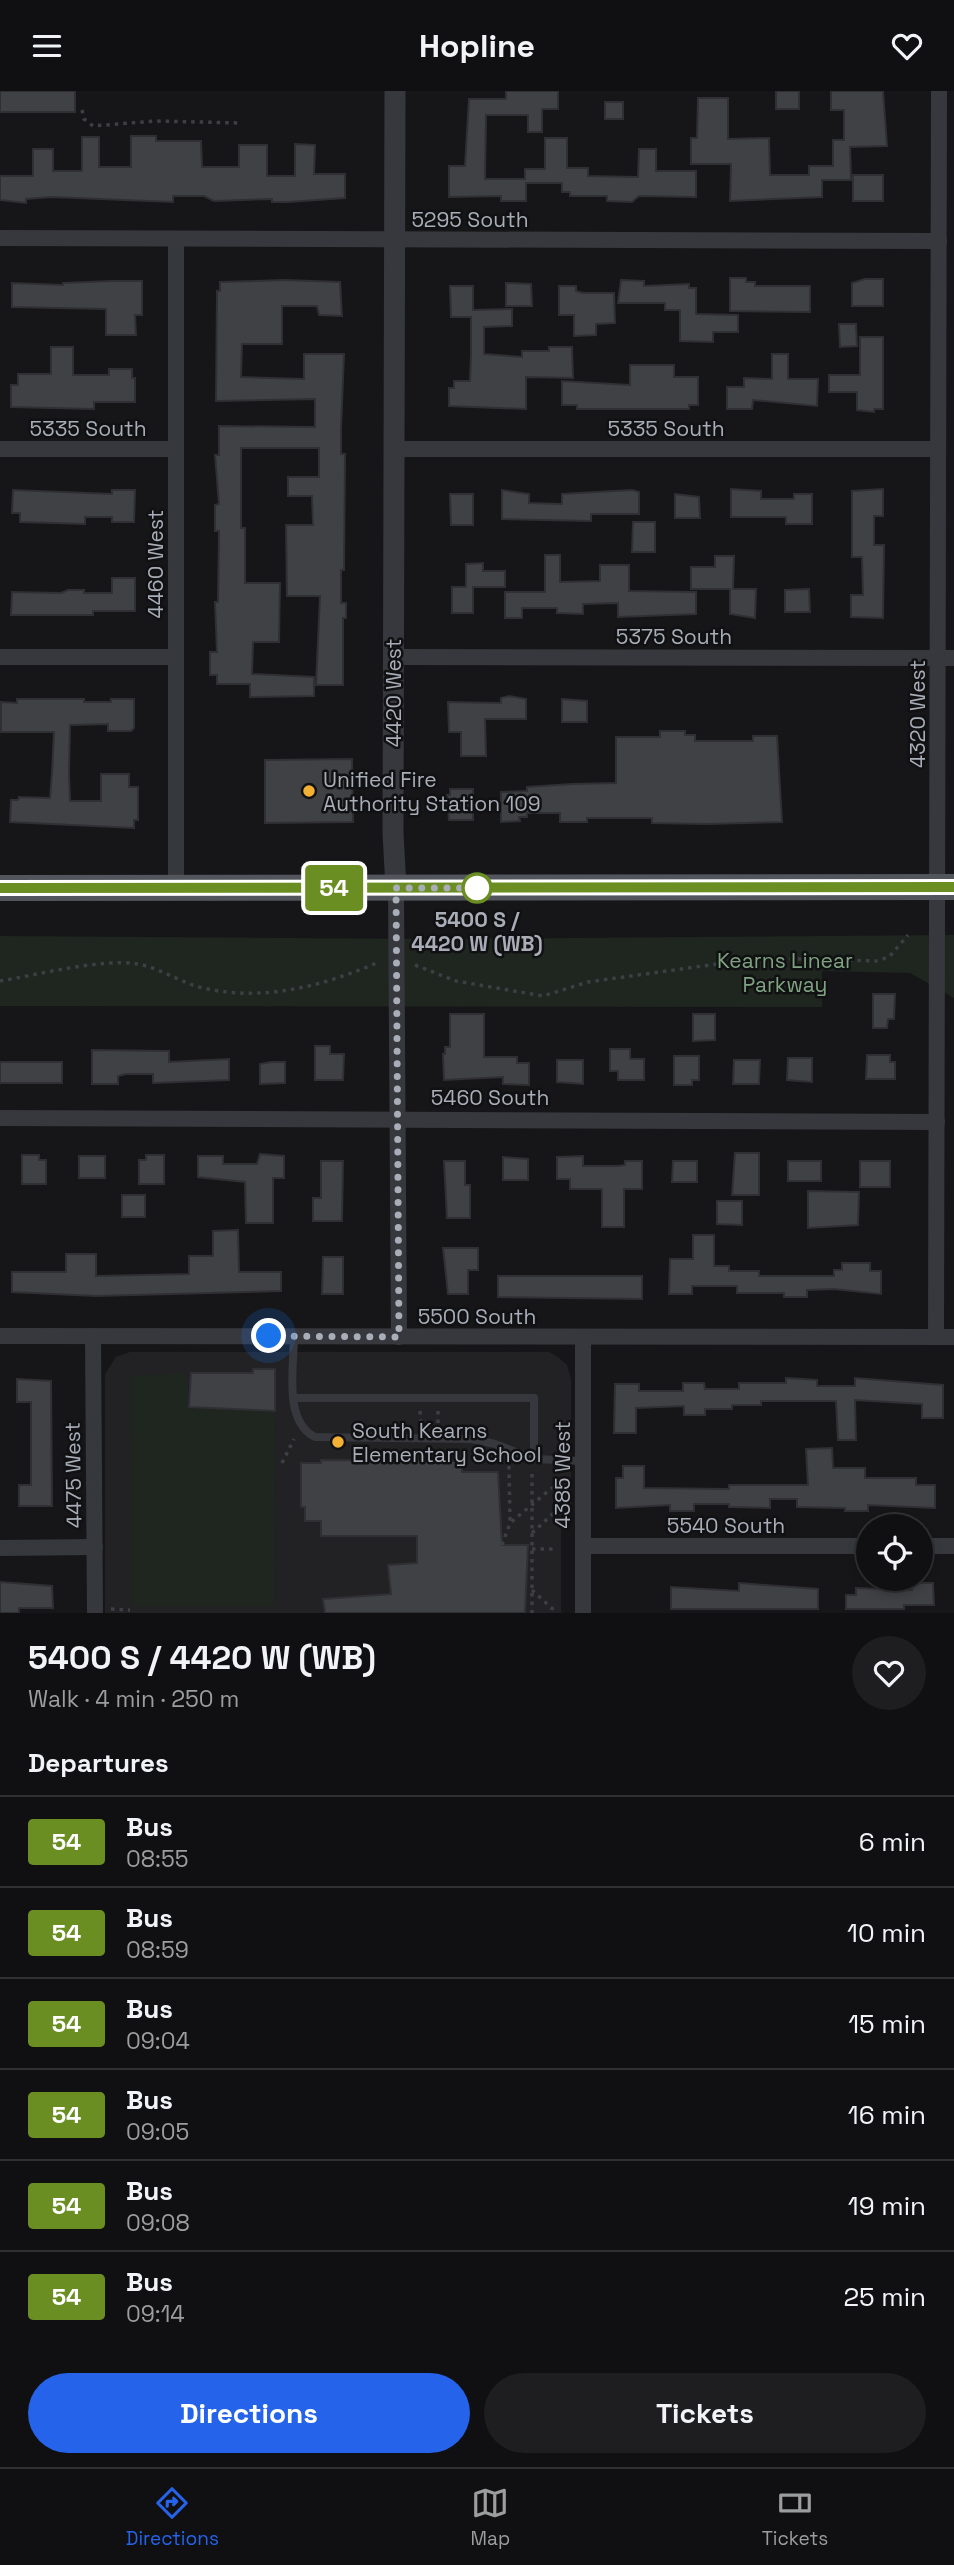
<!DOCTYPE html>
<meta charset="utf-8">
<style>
body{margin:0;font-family:"Space Grotesk",sans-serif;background:#1e1e20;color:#f1f3f6;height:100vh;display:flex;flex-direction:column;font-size:26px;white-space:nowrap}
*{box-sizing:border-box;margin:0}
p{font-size:23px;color:#9c9d9f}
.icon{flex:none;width:38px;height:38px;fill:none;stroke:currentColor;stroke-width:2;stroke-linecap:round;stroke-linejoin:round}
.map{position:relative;height:1522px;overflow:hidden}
.panel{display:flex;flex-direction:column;background:#101012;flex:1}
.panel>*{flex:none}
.badge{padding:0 14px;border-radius:5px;font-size:24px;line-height:46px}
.fabs{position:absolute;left:856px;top:1423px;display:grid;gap:14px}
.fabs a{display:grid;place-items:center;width:77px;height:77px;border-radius:50%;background:#101012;box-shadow:0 4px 10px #0003,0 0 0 2px #303032;font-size:35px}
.you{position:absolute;width:35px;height:35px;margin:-18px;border:5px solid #fff;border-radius:50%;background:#1a73e8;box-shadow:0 0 0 10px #1a73e833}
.map>.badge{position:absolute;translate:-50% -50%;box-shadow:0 0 0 4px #fff}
h2{padding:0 28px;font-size:26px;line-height:63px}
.round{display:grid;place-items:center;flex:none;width:74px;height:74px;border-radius:37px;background:#1e1e20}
.overview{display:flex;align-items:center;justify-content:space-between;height:119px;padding:0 28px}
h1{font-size:33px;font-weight:800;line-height:52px}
.action{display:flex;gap:14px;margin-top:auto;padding:14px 28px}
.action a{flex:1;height:80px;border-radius:42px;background:#2563eb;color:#fff;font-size:28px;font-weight:800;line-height:80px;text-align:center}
.action a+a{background:#1e1e20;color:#f1f3f6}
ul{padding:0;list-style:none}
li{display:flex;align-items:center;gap:21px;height:91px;padding:0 28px;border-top:2px solid #303032}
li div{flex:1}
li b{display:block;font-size:26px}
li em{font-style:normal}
li .badge{min-width:77px;font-weight:700;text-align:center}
header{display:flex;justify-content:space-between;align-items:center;height:91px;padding:0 28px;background:#101012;font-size:32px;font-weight:800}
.tab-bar{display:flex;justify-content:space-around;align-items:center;height:98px;border-top:2px solid #303032;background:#101012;font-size:19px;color:#9c9d9f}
.tab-bar a{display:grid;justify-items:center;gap:4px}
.tab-bar .selected{color:#2563eb}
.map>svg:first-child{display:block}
.built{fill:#222225}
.green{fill:#1e261f}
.building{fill:#404145;stroke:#303034;stroke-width:2}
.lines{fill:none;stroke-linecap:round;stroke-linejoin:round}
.path{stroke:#3d3f44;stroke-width:3.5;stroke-dasharray:3.5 5;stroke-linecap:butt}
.service{stroke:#37383d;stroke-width:8}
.minor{stroke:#37383d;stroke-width:16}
.tertiary{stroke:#37383d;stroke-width:21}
.primary{stroke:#53555c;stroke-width:26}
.line-casing{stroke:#fff;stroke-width:16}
.line{stroke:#6b8e23;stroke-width:10}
.walk{stroke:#a8adb8;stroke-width:7;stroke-dasharray:0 12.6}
.poi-dot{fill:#f2b134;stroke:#111113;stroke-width:2.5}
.stop-dot{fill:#fff;stroke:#6b8e23;stroke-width:3.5}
.labels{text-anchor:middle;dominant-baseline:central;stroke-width:5;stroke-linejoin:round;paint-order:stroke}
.street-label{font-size:21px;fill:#a8adb8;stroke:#111113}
.poi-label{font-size:21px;fill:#a8adb8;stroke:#111113;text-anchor:start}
.stop-label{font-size:21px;font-weight:bold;fill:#a8adb8;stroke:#111113}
.park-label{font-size:21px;fill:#7fa381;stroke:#111113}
</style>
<header><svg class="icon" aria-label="menu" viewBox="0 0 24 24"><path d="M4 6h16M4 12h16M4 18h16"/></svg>Hopline<svg class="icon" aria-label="heart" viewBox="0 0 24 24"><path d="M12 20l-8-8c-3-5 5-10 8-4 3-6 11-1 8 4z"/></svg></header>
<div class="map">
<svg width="954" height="1522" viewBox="0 0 954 1522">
<rect width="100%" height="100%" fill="#161618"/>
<path class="built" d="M130 1261H549L558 1266 567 1274 571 1288V1414L561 1420V1522H105V1283L116 1266Z"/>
<g class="green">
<path d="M954 844V907L910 882 822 880V916L0 915V845L431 848Z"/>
<path d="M185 1282V1289H188V1318L275 1317 274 1515H131L130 1285Z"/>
</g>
<g class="building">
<rect x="0" y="0" width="75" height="21"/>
<path d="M506 0H558V18H542V41H528V24H486L485 88H525V78H545V47H567V77H588V85L638 86 639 58H656V80H696V106L639 105 632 111 607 110V105H570V101H562V92H526V110H501V105L449 106V75H465L469 8H506Z"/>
<rect x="776" y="0" width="23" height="18"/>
<path d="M831 0H883L887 55 850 56 851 89H822V106L730 110 731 73H691V47H697L698 7H728V48L769 47 770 84H809V75H833V49H844V19H831Z"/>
<rect x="605" y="11" width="18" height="17"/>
<path d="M131 45H156V50H201L202 76H239V54H267V85H295V53L315 54 314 83H345V107L288 111H272V108L214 110 204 105H173V111L52 106 26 108V112L0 109V85H33V58H53V80H82V46H99V76H131Z"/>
<rect x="853" y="84" width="30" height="26"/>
<path d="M730 187H746V191H755V195H810V221L730 220Z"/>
<path d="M865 188H883V215H852V192Z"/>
<path d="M285 189 340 191 342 225 319 224 317 215H282V253H242L241 286 304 288V263H344L341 338V363H345L344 479H341V512H346V527H343V594H316L320 505H287L286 434H313L312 405H288V386H319V357H241V437H245V492H280L279 551H253L252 583 314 586V605L250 606V593H217V584H210V561H217L215 511H218L219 440H215V414L219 413 215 364H219V335L315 336V308L216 310 217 200H220V191Z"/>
<path d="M621 189 644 190V195L689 193V197H696V223L738 224V241H713V251L680 250V219H665V212H618Z"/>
<path d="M112 190H142V224H135L136 244H106V218L12 216V192L63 194V192Z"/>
<path d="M506 192 531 193 532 215H506Z"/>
<path d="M450 195H473V219L512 218V235L484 236V263L522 266V260H549V256H572L573 287 526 286V318L449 315V297H454V290H470L471 263V226H451Z"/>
<path d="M559 195H576V200L583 202H614L615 232 596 233V244L574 245V224H559Z"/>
<path d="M839 233H856L857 255 840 256Z"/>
<path d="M860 246H883V318H874V321L857 319V301H829V284H860Z"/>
<path d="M51 256H73V284H109V278H132V287H135V311H94V318L11 316V294H18V283H51Z"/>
<path d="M772 263H788V288H818L817 315 753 309 752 318H727V296H744V287L772 288Z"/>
<path d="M630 274H674V286H698V314H689V318H577V314H562V290L630 294Z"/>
<path d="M731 398 761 400V408H794V403H812V433H786V426H731Z"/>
<path d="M883 398V425H874V454H884L883 527 851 526V504H863L862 466H852V400Z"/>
<path d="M112 399H135L134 431H112V426H85V433L20 431V422H12L13 399 112 403Z"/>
<path d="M502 399 529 403V412L562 413V403L632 399 639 401V423H591V430L502 428Z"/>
<path d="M450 403H473V434H451Z"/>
<path d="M675 403 699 406 700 427H675Z"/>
<path d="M633 431H655V461H632Z"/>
<path d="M545 464H560V491L600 490V474H629V500L696 501V523L618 526V512L583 513V523L557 522V517H522V527H505V501H545Z"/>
<path d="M715 465H734L733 498H756L755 527 730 523V498H691V476H715Z"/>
<path d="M483 472V480H505V496H473V522H452V496H466V473Z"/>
<path d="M112 487H135V520H93V524H11L12 501 61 502 68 499H84V502H112Z"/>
<path d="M809 498 810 521H785V499Z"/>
<path d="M509 605 526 608V628H485L486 665H461V641H449L448 611 501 612V607Z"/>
<path d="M17 608H84V611H111V608H134V637L131 640H108V633L70 634 69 682 70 710H101V683H129V696H138V729H134V737L10 731 11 709H18L19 706 50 707 52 682 54 641H1V611L17 612Z"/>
<path d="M562 608 587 610V631H562Z"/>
<path d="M660 640H685V644H695V650H753V645H777L782 731 707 733 652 732V727H587V731H560V722H527V726H519L520 730 501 731V701L527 700V696L572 693 616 692V646H660Z"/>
<path d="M352 668 353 731 265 732V669Z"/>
<path d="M450 698H473V729H449L447 704H450Z"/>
<path d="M873 903H895L894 928H888L887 937H873Z"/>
<path d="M450 923H484V966H517V972H529V994L503 993V986L444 989 443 963H445V956H450Z"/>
<path d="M693 923H715V949L693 950Z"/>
<path d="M315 955H330V963H344L343 989H315Z"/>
<path d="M610 958H630V968H644V989H618V980H610Z"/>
<path d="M92 959 169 960V971L229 968V989L153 992V983H126L118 985V993H92Z"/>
<path d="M867 964H890V971H895V988H866Z"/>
<path d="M674 965H699V989H692V994H674Z"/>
<path d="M788 967H812V991L787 989Z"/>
<path d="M557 969H583V993L557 991Z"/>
<path d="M734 969H760L759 993H733Z"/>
<rect x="0" y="971" width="62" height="21"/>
<path d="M271 971H285V992L260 993V973Z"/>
<path d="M735 1062H759V1104H732Z"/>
<path d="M260 1063 284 1065V1087H273V1132H246L245 1091 198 1086V1065H223V1073H257Z"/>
<path d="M22 1064H39V1069H46V1093H22Z"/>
<path d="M146 1064H164V1093H139V1069H146Z"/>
<rect x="79" y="1065" width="26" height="22"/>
<path d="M583 1065V1075H618L625 1074V1070H642V1098H624V1136H602V1098H570V1088H557V1066Z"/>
<path d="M503 1066 528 1068V1089H503Z"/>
<path d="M321 1070H343L342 1130H313V1107H321Z"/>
<path d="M444 1070H465V1094H470V1127H447Z"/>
<path d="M673 1070H697V1091H672Z"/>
<rect x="788" y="1070" width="33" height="20"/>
<rect x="860" y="1070" width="30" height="26"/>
<path d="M808 1100 859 1101 858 1134 808 1137Z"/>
<rect x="122" y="1104" width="23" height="22"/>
<path d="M717 1110H742V1134L717 1133Z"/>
<path d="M238 1139 239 1181H281V1200L96 1205 12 1201V1181H66V1163H96V1185L189 1183V1165H213V1140Z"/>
<path d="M693 1144H714V1175H729V1180H759V1185H834V1179H842V1172H870V1180H881V1203L834 1198 807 1199V1206H784V1202H737V1195H692V1203H669L670 1168H693Z"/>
<path d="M443 1157H478V1179H468V1203H448Z"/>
<path d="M323 1166H343V1203H322Z"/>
<path d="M498 1185H642V1208L498 1206Z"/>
<path d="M253 1278H275V1320L189 1316 191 1282H253Z"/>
<path d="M786 1287 817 1289V1295H855V1287L943 1294V1327H922V1313L855 1309 856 1349H838L836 1310H761V1314H732V1318H705V1324H684V1315L636 1317V1342H614L615 1293H639V1300H683V1292H704L705 1298H739V1292H786Z"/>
<path d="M17 1288 51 1290 52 1415H19V1394H31V1311H17Z"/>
<path d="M832 1357 833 1377H865V1387H916V1394H935V1417L868 1414V1420H845V1417L797 1416V1408H770V1417L729 1416V1413H694V1420H670V1414L616 1417V1387H623V1375H644V1397L729 1398V1394H808L806 1358Z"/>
<path d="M321 1369 462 1370V1381H498L502 1454H528L525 1522H325L323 1508 391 1503 388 1474 417 1472V1445H321V1430H305V1416H301V1372H321Z"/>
<path d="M0 1491 52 1495 53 1517H19V1522H0Z"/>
<path d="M739 1492 818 1498V1518H671V1496L739 1500Z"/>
<path d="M912 1492H933L934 1514H904V1518H846V1504H856V1497L912 1499Z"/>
</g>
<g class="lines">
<g class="path">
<path d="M82 19 84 28 93 35 155 30 241 32"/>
<path d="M415 874 456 890 543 905 588 891 760 867 878 870 890 865 908 844"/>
<path d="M0 890C37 884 102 867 138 873 160 877 181 892 203 897 264 911 323 895 379 871"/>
<path d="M420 1320 421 1335"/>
<path d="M438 1320V1335"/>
<path d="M282 1372 294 1348"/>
<path d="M509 1375 510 1432"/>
<path d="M532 1383V1522"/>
<path d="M532 1442 556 1420"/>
<path d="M502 1454 510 1432 564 1387"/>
<path d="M532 1458H556"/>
<path d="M532 1499 556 1521"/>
<path d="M111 1518 130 1519"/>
</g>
<g class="service">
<path d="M294 1245C294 1276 283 1330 315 1346L472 1348 495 1353 534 1368 583 1370"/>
<path d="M294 1307H534V1368"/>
</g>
<g class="minor">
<path d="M0 147 939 150"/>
<path d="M176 149V797"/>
<path d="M0 358H176"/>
<path d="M394 358H937"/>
<path d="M0 566H176"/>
<path d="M394 566 954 567"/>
<path d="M396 797 399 1246"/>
<path d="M0 1027 937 1031"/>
<path d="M0 1245 954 1246"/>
<path d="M93 1245 95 1522"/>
<path d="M583 1246V1522"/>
<path d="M936 1246 939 0"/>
<path d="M583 1455H868"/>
<path d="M920 1455H954"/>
<path d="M0 1457 95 1456"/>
</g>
<path class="tertiary" d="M395 0 393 742 396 797"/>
<path class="primary" d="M0 797 954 796"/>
</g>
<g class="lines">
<defs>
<path id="line" d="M0 797 954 796"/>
</defs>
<use href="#line" class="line-casing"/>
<use href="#line" class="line"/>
<path class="walk" d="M269 1245 399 1246 396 797H477"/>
</g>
<g class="poi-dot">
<circle cx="309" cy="700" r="7"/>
<circle cx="338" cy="1351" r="7"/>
</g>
<circle class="stop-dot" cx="477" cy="797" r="14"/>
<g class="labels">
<g class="street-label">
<text x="470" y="128">5295 South</text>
<text x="88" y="337">5335 South</text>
<text x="666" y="337">5335 South</text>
<text transform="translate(155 473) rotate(-90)">4460 West</text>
<text x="674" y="545">5375 South</text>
<text transform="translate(393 602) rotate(-90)">4420 West</text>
<text transform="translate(917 623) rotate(-90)">4320 West</text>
<text x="490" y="1006">5460 South</text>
<text x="477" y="1225">5500 South</text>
<text transform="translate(73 1384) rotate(-91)">4475 West</text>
<text transform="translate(562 1384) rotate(-90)">4385 West</text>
<text x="726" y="1434">5540 South</text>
</g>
<g class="poi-label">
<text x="323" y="688">Unified Fire<tspan x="323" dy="24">Authority Station 109</tspan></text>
<text x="352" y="1339">South Kearns<tspan x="352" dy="24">Elementary School</tspan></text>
</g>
<g class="stop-label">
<text x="477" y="828">5400 S /<tspan x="477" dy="24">4420 W (WB)</tspan></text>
</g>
<g class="park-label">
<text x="785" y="869">Kearns Linear<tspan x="785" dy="24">Parkway</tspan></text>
</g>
</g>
</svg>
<div class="fabs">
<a><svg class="icon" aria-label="locate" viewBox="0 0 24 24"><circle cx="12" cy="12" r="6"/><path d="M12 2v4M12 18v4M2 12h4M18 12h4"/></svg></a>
</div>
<div class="you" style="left:269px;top:1245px"></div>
<b class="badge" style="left:334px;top:797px;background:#6b8e23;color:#fff">54</b>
</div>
<section class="panel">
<div class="overview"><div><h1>5400 S / 4420 W (WB)</h1><p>Walk · 4 min · 250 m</p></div><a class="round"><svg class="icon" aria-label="heart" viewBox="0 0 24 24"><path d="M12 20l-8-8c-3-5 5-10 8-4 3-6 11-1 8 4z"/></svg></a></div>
<h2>Departures</h2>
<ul>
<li><span class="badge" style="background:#6b8e23;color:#fff">54</span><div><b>Bus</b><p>08:55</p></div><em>6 min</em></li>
<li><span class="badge" style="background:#6b8e23;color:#fff">54</span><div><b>Bus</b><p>08:59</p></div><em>10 min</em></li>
<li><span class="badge" style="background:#6b8e23;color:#fff">54</span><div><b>Bus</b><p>09:04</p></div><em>15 min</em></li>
<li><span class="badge" style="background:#6b8e23;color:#fff">54</span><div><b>Bus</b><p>09:05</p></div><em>16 min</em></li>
<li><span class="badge" style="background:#6b8e23;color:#fff">54</span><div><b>Bus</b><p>09:08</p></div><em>19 min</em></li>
<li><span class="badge" style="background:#6b8e23;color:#fff">54</span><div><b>Bus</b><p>09:14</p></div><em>25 min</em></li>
</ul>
<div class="action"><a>Directions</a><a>Tickets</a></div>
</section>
<nav class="tab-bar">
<a class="selected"><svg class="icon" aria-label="directions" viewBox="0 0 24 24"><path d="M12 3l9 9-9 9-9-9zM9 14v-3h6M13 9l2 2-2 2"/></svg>Directions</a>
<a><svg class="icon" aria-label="map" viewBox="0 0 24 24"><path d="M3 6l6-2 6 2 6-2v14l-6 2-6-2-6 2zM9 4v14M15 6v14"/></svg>Map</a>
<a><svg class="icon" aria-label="tickets" viewBox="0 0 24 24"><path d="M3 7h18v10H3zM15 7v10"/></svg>Tickets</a>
</nav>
